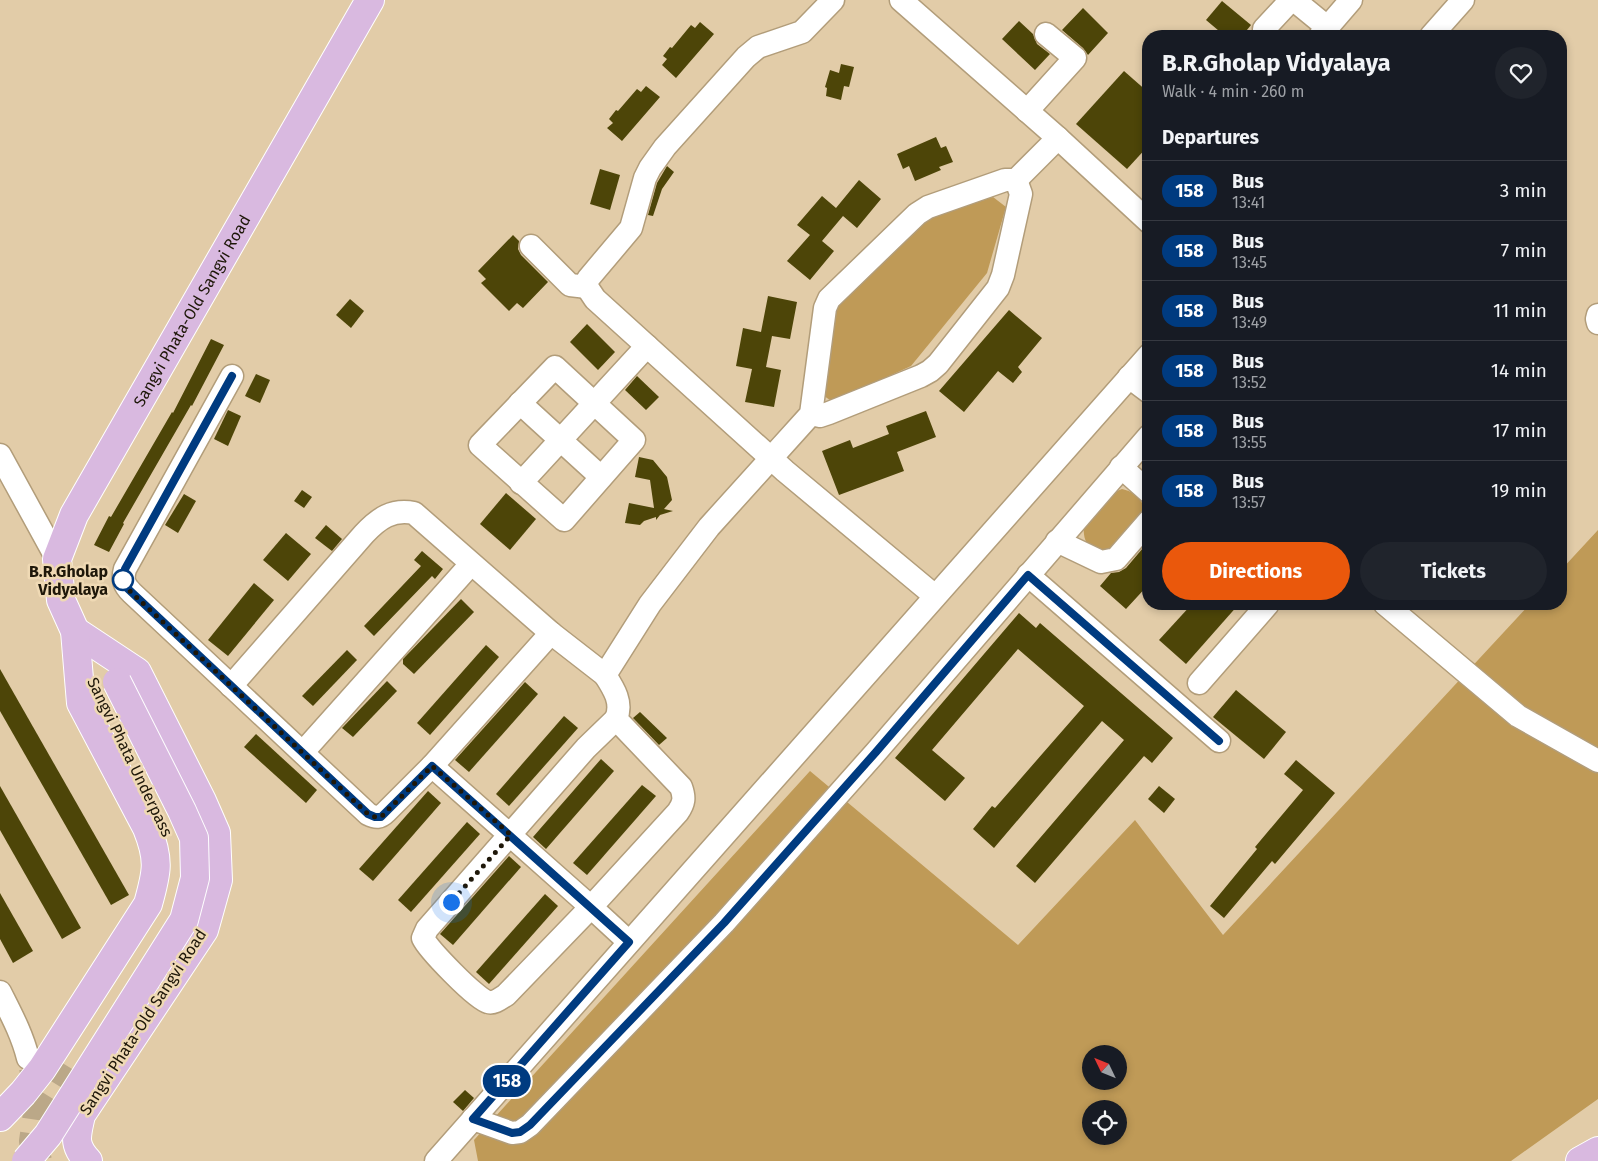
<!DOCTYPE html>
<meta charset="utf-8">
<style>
body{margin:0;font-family:"Fira Sans",sans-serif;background:#20242c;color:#f1f3f6;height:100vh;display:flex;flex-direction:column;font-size:19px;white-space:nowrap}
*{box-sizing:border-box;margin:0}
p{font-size:16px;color:#9ea1a6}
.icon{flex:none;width:28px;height:28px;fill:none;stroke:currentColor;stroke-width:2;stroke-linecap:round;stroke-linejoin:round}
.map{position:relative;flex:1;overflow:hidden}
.drawer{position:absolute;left:1142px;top:30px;width:425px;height:580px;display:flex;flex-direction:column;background:#171b24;border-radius:20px;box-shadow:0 2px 8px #0003}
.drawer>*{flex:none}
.badge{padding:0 10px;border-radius:16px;font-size:18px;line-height:32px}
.needle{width:32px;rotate:313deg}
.controls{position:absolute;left:1082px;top:1045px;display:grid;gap:10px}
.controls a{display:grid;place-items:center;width:45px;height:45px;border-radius:50%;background:#171b24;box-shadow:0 2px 8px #0003;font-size:25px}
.you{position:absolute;width:25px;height:25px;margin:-12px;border:4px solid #fff;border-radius:50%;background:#1a73e8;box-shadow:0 0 0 8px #1a73e833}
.map>.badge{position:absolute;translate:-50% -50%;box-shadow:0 0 0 2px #fff}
h2{padding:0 20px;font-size:19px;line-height:45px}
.round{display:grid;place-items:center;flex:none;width:52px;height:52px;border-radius:26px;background:#20242c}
.overview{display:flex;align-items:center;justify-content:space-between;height:85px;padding:0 20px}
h1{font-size:24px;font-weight:700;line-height:38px}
.cta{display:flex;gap:10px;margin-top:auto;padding:10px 20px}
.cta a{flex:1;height:58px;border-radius:30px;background:#ea580c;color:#fff;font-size:20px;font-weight:700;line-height:58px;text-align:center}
.cta a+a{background:#20242c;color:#f1f3f6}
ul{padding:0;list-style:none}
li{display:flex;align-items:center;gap:15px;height:60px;padding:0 20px;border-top:1px solid #363941}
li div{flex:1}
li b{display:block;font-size:19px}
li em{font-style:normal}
li .badge{min-width:55px;font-weight:700;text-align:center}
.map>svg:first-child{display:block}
.green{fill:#bf9a57;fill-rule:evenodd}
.building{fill:#4d4508}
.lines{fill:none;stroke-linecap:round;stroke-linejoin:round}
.minor-tunnel{stroke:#bba888;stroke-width:22;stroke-dasharray:22 11;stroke-linecap:butt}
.major-tunnel{stroke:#bba888;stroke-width:28;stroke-dasharray:28 14;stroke-linecap:butt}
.minor-casing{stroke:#b29d7a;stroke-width:25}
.major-casing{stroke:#fff;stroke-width:30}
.minor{stroke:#fff;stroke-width:22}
.major{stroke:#d9b9e0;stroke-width:28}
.major-bridge-casing{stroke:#fff;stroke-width:30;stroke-linecap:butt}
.major-bridge{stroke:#d9b9e0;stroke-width:28}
.line-casing{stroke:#fff;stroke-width:11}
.line{stroke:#003b80;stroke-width:8}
.walk{stroke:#1e1709;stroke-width:5;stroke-dasharray:0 9}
.stop-dot{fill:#fff;stroke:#003b80;stroke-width:2.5}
.labels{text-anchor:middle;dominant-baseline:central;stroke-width:5;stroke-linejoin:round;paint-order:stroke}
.street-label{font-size:16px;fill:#1e1709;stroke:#efd9b4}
.stop-label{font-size:16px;font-weight:bold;fill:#1e1709;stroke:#efd9b4;text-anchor:end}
</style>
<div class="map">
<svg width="1598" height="1161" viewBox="0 0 1598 1161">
<rect width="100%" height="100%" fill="#e2cca8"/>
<g class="green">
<path d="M993 197 1006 207 987 273 911 366 833 402 824 396 836 309 925 219Z"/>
<path d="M1122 489C1132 491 1137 496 1143 504 1142 524 1123 538 1110 552 1091 555 1082 543 1084 525L1112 493Z"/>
<path d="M1598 530V1099L1511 1161H478L474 1140 810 771 1018 945 1135 820 1223 935 1530 604H1561V570ZM1091 1054H1119V1081H1091ZM1091 1109H1119V1136H1091Z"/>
</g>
<g class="building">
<path d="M1222 1 1251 25 1242 36H1225L1206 20Z"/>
<path d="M1083 8 1108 33 1088 55 1083 48 1062 30Z"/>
<path d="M1019 21 1033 34 1037 44 1050 54 1035 70 1002 39Z"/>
<path d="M700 22 714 34 676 78 662 65 667 59 663 56 670 47 672 48 691 25 695 28Z"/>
<path d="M841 64 854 67 849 87 844 86 841 100 826 96 827 88 825 87 830 70 839 73Z"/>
<path d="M1124 71 1149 93V145L1127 169 1076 124Z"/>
<path d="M646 86 660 97 622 141 607 128 613 123 609 119 616 110 618 111 637 89 641 92Z"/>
<path d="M936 137 941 148 946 146 953 162 939 167 941 170 915 181 909 166 903 169 897 154Z"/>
<path d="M667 166 674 172 662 189 653 216 648 215 657 183Z"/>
<path d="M600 169 620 175 610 210 590 204Z"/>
<path d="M859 180 881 199 857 228 843 216 822 241 834 251 810 280 787 261 810 235 797 225 822 196 836 208Z"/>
<path d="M513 235 519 241 518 249 521 255 548 282 523 308 517 303 509 311 481 283 486 279 478 271Z"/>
<path d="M768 296 797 302 790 339 772 336 766 367 781 370 774 407 745 402 752 369 736 366 743 328 761 332Z"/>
<path d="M350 299 364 311 351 328 336 315Z"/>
<path d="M1009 310 1042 338 1018 367 1022 372 1013 383 998 371 964 412 939 391Z"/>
<path d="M587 324 615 352 598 370 570 342Z"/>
<path d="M211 339 224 345 192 406 191 405 123 523 124 524 109 552 94 545 109 516 111 517 172 412 173 413Z"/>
<path d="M256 374 270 380 260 403 245 396Z"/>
<path d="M637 376 659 397 646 410 625 390Z"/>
<path d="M228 410 241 416 228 446 214 439Z"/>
<path d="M926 411 936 437 897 452 904 471 839 495 822 451 850 440 853 448 889 434 886 426Z"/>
<path d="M639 457 653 460 667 477 672 500 664 509 673 511 660 515 656 520V517L644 521 640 525 625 523 629 503 654 508 650 480 635 477Z"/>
<path d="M302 490 312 497 304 508 294 501Z"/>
<path d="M506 493 536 519 510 550 480 524Z"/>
<path d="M184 494 196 501 178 533 165 525Z"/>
<path d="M326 525 342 539 332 551 315 538Z"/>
<path d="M286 533 311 554 288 581 263 560Z"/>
<path d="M1149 541V584L1126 609 1100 586 1111 573 1119 572 1126 568Z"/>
<path d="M422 551 443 569 435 579 432 576 374 636 364 626 421 566 414 560Z"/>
<path d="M254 583 274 600 228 656 208 640Z"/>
<path d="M461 599 474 612 414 674 403 664V659Z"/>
<path d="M1192 604H1239L1186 664 1159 640Z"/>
<path d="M1019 613 1036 628 1040 623 1173 738 1152 763 1144 756 1035 883 1016 866 1124 740 1102 721 994 848 973 829 992 806 995 808 1084 706 1018 649 932 750 965 778 945 801 895 758Z"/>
<path d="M486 645 499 657 430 735 417 723Z"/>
<path d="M347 650 357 660 313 706 302 696Z"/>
<path d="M0 669 129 895 111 905 0 711Z"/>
<path d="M387 681 397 691 353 737 342 728Z"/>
<path d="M525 682 538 694 469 772 455 760Z"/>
<path d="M1236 690 1286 732 1264 759 1213 717Z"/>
<path d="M640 712 667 738 659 745 633 718Z"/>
<path d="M564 716 578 728 509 806 496 794Z"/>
<path d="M256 734 317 790 306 803 244 747Z"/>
<path d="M601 759 614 771 546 849 533 837Z"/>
<path d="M1296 760 1335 793 1275 864 1272 861 1224 918 1210 906 1257 849 1255 847 1303 790 1284 774Z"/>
<path d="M642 785 656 796 587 875 573 863Z"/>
<path d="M0 786 81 928 62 939 0 830Z"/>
<path d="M1159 786 1175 799 1164 813 1148 799Z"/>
<path d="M428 791 441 803 373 881 359 869Z"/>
<path d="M467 822 480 834 411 912 398 900Z"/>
<path d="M509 856 521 867 453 945 440 934Z"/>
<path d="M0 893 33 951 13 963 0 939Z"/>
<path d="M545 894 558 906 489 984 476 972Z"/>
<path d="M465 1090 474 1098 463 1111 453 1102Z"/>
</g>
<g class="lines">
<path class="minor-tunnel" d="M30 1068 38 1106"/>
<path class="major-tunnel" d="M38 1161 33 1141 38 1106 64 1064"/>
<defs>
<g id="minor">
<path d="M833 0 802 32 758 47 746 57 665 147 650 168 645 178 631 228 588 279 587 287 595 299 785 471 935 596"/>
<path d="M901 0 1058 138 1149 222"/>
<path d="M1294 0 1327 27"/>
<path d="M1264 29 1291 0"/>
<path d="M1320 36 1351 0"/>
<path d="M1431 36 1463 0"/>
<path d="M1027 111 1075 58 1046 34"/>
<path d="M531 246 570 285 587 287"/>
<path d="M1598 315 1597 319 1598 323"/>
<path d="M555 367 634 440 564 520 480 445Z"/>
<path d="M232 376 125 569C122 580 124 585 132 593L368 814C376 818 380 818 386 812L432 766 551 633 605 675"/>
<path d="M1129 377 1149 392"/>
<path d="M520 403 601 477"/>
<path d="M811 414 820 416 829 413 921 376 930 371 938 364 998 288 1003 275 1021 194 1016 180"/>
<path d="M0 455 57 559"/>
<path d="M1121 467 1149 492"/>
<path d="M521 483 647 346"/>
<path d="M1057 541 1101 562 1116 559 1149 521"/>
<path d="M1028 575 1219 741"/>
<path d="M1385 604 1518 716 1598 761"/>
<path d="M1199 683 1268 604"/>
<path d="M231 686 364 534C379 518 392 509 414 513L551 633"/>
<path d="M303 752 471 564"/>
<path d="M432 766 591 907 506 995C501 998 494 1004 488 1002 476 999 428 949 423 938L427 929 586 748 616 719"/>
<path d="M629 942 591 907 678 812C684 803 685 798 681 787L616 719C623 703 614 689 605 675L650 604 709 527 811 414 825 308 829 299 917 214 928 207 1005 180H1016L1058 138"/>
<path d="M0 992C11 1014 22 1034 28 1058"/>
<path d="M473 1119 512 1133 520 1132 530 1125 724 923 876 752 1149 436"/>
<path d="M436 1161 1149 355"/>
</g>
<g id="major">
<path d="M75 631 137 672 202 801 216 833 218 880 204 930 81 1115C77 1135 72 1144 88 1161"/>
<path id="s1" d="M0 1117 23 1093 42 1069 148 904C157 872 160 860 147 828L81 703 75 631 61 600 57 559 74 515 370 0"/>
<path d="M1580 1161 1598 1151"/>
</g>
</defs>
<use href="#minor" class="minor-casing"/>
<use href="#major" class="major-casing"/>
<use href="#minor" class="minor"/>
<use href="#major" class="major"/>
<defs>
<path id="major-bridge" d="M26 1161 48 1135 184 920 195 878 194 838 182 811 117 682"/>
</defs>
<use href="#major-bridge" class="major-bridge-casing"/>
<use href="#major-bridge" class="major-bridge"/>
</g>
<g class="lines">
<defs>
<path id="line" d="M232 376 125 569 122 578 126 587 368 814 375 817H381L432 766 629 942 473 1119 512 1133 520 1132 530 1125 724 923 876 752 1028 575 1219 741"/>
</defs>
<use href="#line" class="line-casing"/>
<use href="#line" class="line"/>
<path class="walk" d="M123 580 122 578 126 587 132 593 368 814 375 817H381L432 766 511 835 451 902"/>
</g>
<circle class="stop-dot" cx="123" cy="580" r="10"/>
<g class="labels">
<g class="street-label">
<text stroke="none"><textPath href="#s1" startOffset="910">Sangvi Phata-Old Sangvi Road</textPath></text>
<text transform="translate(130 757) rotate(64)">Sangvi Phata Underpass</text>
<text transform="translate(143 1022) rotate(-57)">Sangvi Phata-Old Sangvi Road</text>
</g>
<g class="stop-label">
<text x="108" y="571">B.R.Gholap<tspan x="108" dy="18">Vidyalaya</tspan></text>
</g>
</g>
</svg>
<div class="controls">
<a><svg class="needle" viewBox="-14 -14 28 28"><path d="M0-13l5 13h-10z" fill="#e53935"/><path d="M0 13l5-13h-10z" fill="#9ea1a6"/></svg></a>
<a><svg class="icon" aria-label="locate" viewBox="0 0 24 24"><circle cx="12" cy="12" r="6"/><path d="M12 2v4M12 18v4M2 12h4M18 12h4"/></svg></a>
</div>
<div class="you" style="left:451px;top:902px"></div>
<b class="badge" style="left:507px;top:1081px;background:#003b80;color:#fff">158</b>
<section class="drawer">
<div class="overview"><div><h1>B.R.Gholap Vidyalaya</h1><p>Walk · 4 min · 260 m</p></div><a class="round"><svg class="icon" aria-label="heart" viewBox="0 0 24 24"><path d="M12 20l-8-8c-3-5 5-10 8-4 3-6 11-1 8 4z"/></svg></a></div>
<h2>Departures</h2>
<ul>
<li><span class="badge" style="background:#003b80;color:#fff">158</span><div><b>Bus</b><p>13:41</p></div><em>3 min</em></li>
<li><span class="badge" style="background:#003b80;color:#fff">158</span><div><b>Bus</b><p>13:45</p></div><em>7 min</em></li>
<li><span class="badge" style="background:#003b80;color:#fff">158</span><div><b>Bus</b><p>13:49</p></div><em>11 min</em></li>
<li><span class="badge" style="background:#003b80;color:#fff">158</span><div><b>Bus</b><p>13:52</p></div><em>14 min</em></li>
<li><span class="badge" style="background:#003b80;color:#fff">158</span><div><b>Bus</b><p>13:55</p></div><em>17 min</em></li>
<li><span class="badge" style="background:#003b80;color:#fff">158</span><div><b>Bus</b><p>13:57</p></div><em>19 min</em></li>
</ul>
<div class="cta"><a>Directions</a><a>Tickets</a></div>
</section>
</div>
